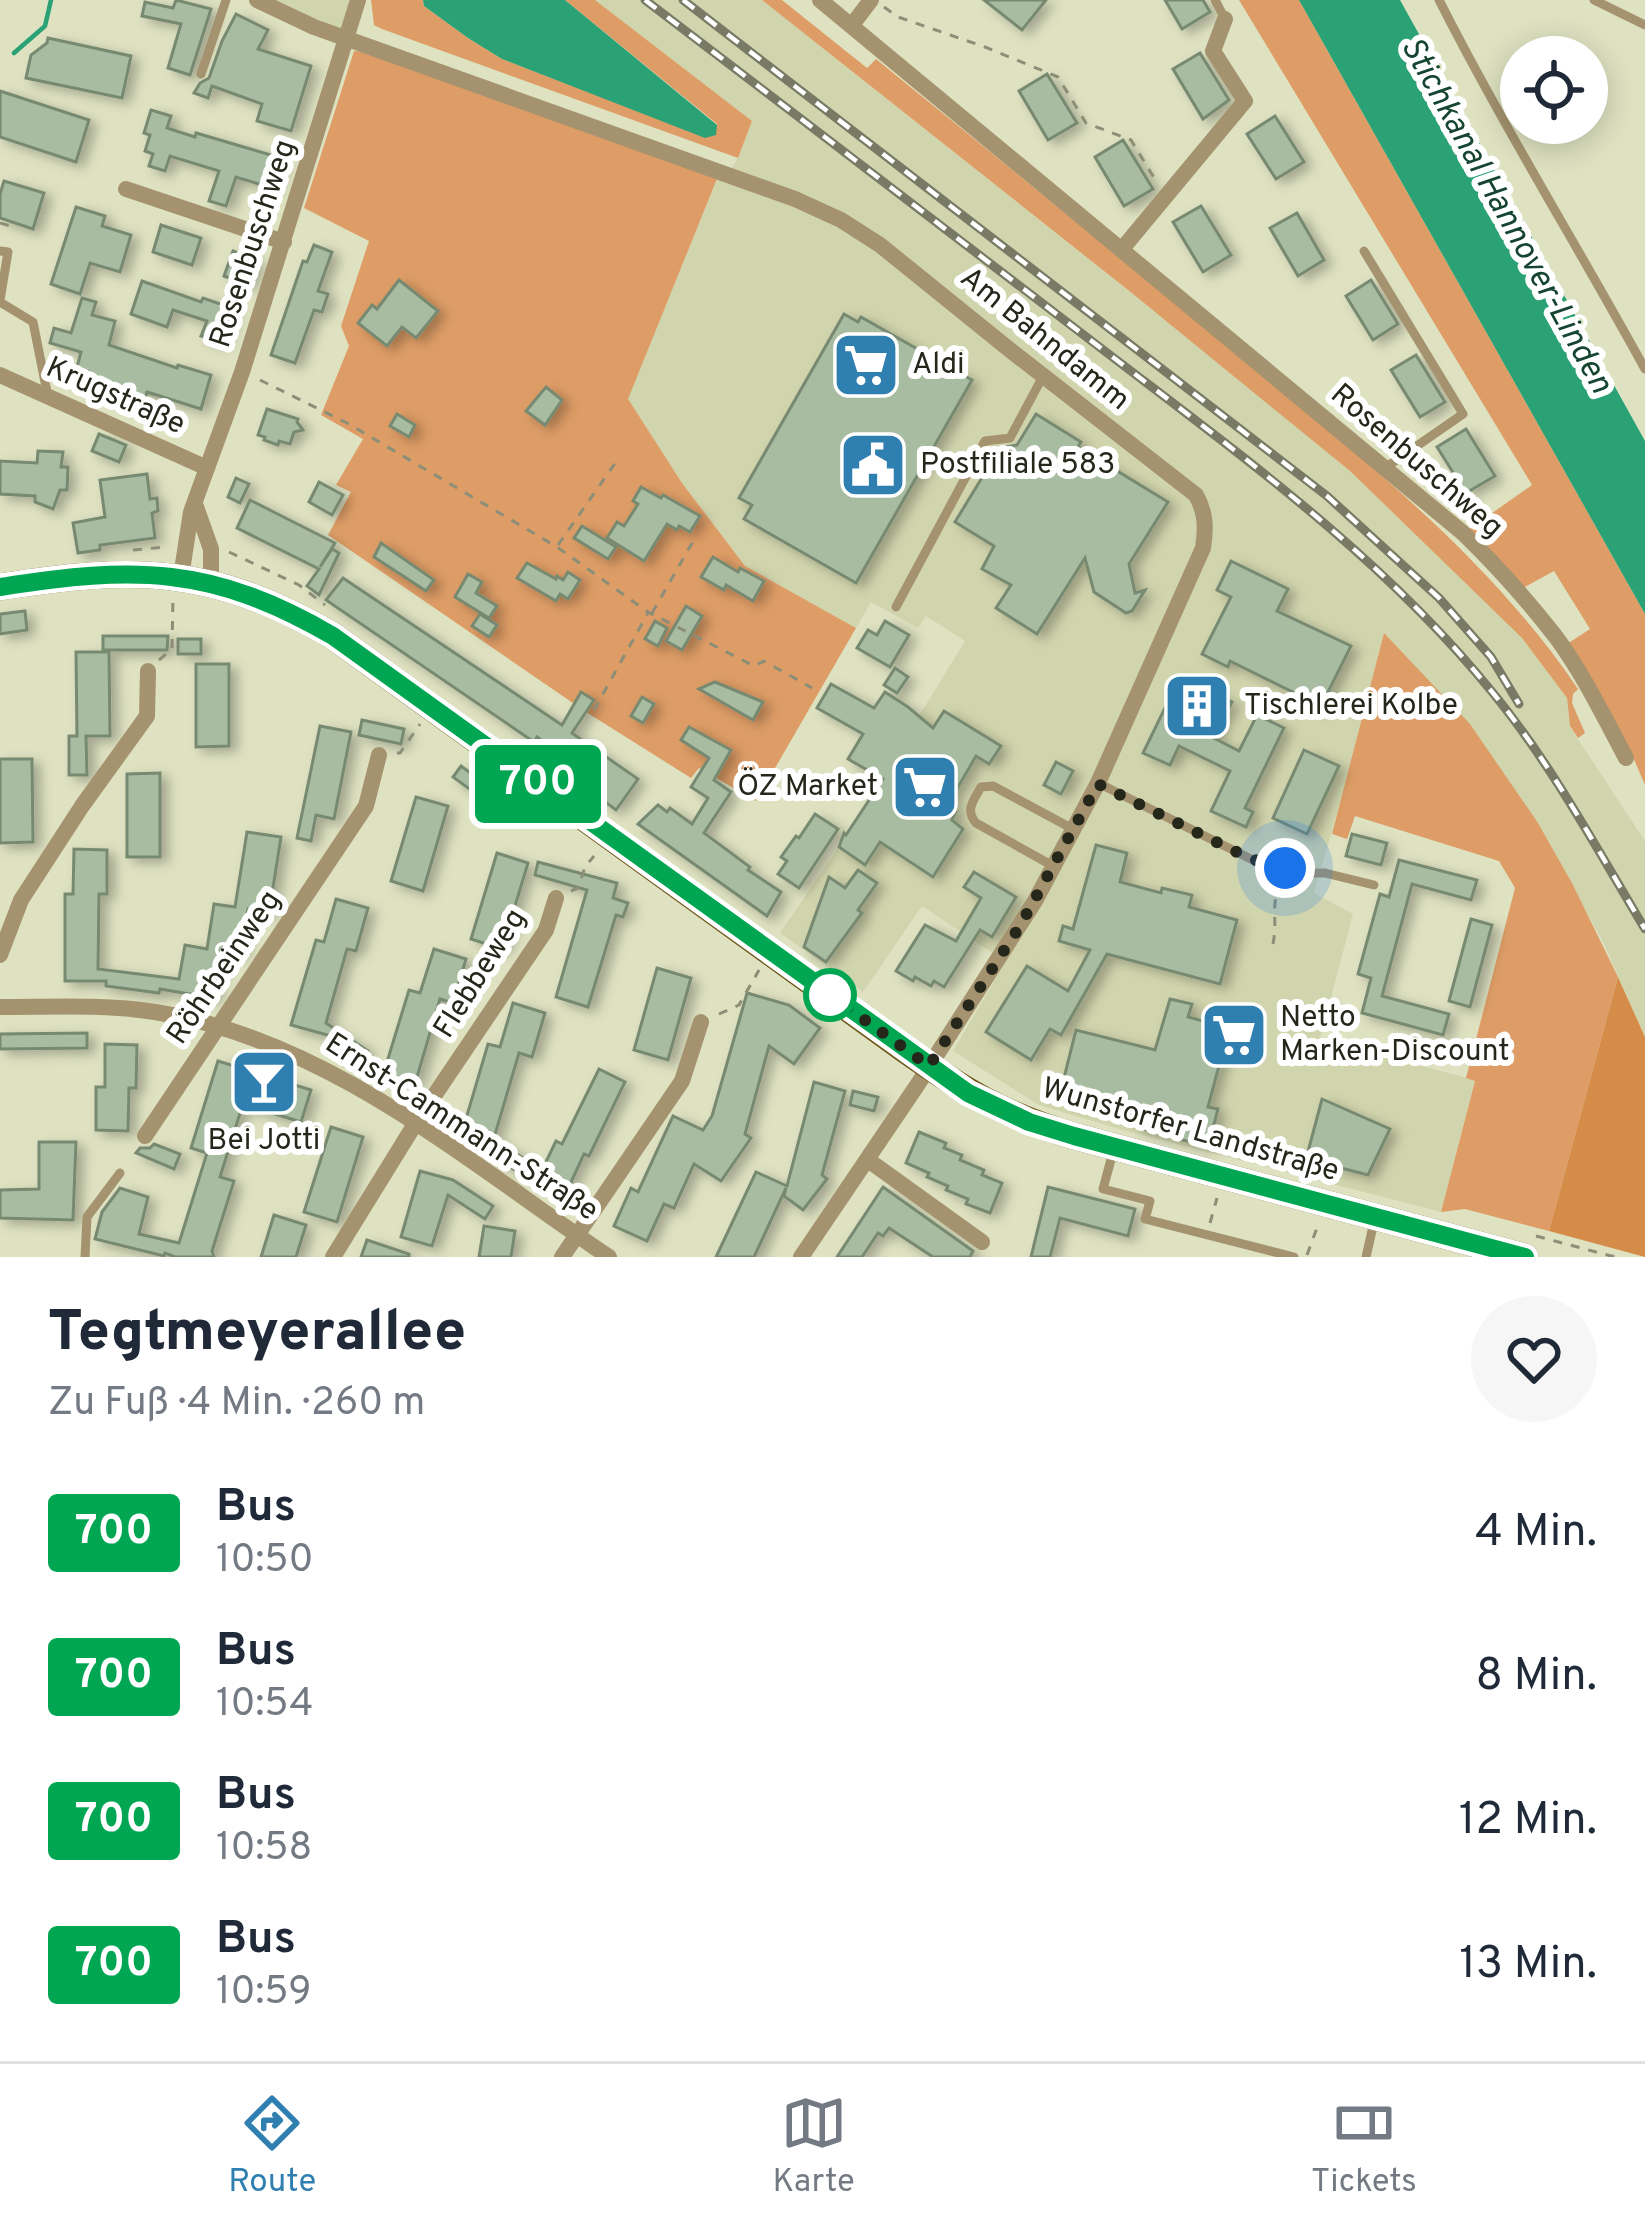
<!DOCTYPE html>
<html lang="de">
<meta charset="utf-8">
<style>
body{margin:0;font-family:Overpass,sans-serif;background:#f6f6f7;color:#1f2937;height:100vh;display:flex;flex-direction:column;font-size:45px;white-space:nowrap}
*{box-sizing:border-box;margin:0}
p{font-size:39px;color:#747a83}
.icon{flex:none;width:66px;height:66px;fill:none;stroke:currentColor;stroke-width:2;stroke-linecap:round;stroke-linejoin:round}
.map{position:relative;height:1257px;overflow:hidden}
.drawer{display:flex;flex-direction:column;background:#fff;flex:1}
.drawer>*{flex:none}
.badge{padding:0 24px;border-radius:9px;font-size:42px;line-height:78px}
.buttons{position:absolute;left:1500px;top:36px;display:grid;gap:24px}
.buttons a{display:grid;place-items:center;width:108px;height:108px;border-radius:50%;background:#fff;box-shadow:0 6px 30px #0003;font-size:60px}
.you{position:absolute;width:60px;height:60px;margin:-30px;border:9px solid #fff;border-radius:50%;background:#1a73e8;box-shadow:0 0 0 18px #1a73e833}
.map>.badge{position:absolute;translate:-50% -50%;box-shadow:0 0 0 6px #fff}
.round{display:grid;place-items:center;flex:none;width:126px;height:126px;border-radius:63px;background:#f6f6f7}
.summary{display:flex;align-items:center;justify-content:space-between;height:204px;padding:0 48px}
h1{font-size:57px;font-weight:800;line-height:90px}
ul{padding:0;list-style:none}
li{display:flex;align-items:center;gap:36px;height:144px;padding:0 48px}
li div{flex:1}
li b{display:block;font-size:45px}
li em{font-style:normal}
li .badge{min-width:132px;font-weight:700;text-align:center}
.menu{display:flex;justify-content:space-around;align-items:center;height:168px;border-top:3px solid #e0e1e3;background:#fff;font-size:33px;color:#747a83}
.menu a{display:grid;justify-items:center;gap:6px}
.menu .active{color:#307fb1}
.map>svg:first-child{display:block}
.built{fill:#d1d5ad}
.green{fill:#de9d66}
.forest{fill:#d68c49}
.water{fill:#2ba176}
.lines{fill:none;stroke-linecap:round;stroke-linejoin:round}
.stream{stroke:#2ba176;stroke-width:4.5}
.building{fill:#a8bca1;stroke:#778a71;stroke-width:3;filter:url(#shadow)}
.path{stroke:#8c8e77;stroke-width:3;stroke-dasharray:9 9;stroke-linecap:butt}
.lane{stroke:#a4936e;stroke-width:9}
.street{stroke:#a4936e;stroke-width:16}
.primary{stroke:#6d5517;stroke-width:27}
.rail-casing{stroke:#787a65;stroke-width:9}
.rail{stroke:#fff;stroke-width:4.5;stroke-dasharray:14;stroke-linecap:butt}
.line-casing{stroke:#fff;stroke-width:27}
.line{stroke:#00a651;stroke-width:18}
.walk{stroke:#26271b;stroke-width:12;stroke-dasharray:0 21.6}
.stop-dot{fill:#fff;stroke:#00a651;stroke-width:6}
.labels{text-anchor:middle;dominant-baseline:central;stroke-width:12;stroke-linejoin:round;paint-order:stroke}
.street-label{font-size:30px;fill:#26271b;stroke:#fff}
.poi-label{font-size:30px;fill:#26271b;stroke:#fff;text-anchor:start}
.water-label{font-size:33px;font-style:italic;fill:#164532;stroke:#fff}
</style>
<div class="map">
<svg width="1645" height="1257" viewBox="0 0 1645 1257">
<defs>
<filter id="shadow"><feDropShadow dx="7" dy="4.5" stdDeviation="6" flood-color="#0004"/></filter>
</defs>
<rect width="100%" height="100%" fill="#dee2c1"/>
<g class="built">
<path d="M257 0H350L339 36Z"/>
<path d="M595 0H762L1266 400 1350 471 1522 638 1567 698 1570 727 1645 841V1037L1603 942 1538 823 1383 635 1355 751 1314 893 1353 914 1320 1039 1475 1080 1441 1212 1123 1130 1039 1105 953 1051 1023 932 1000 958 922 906 863 992 780 933 838 848 965 641 926 616 918 628 871 602 856 628 745 566 682 483 627 399 720 173 727 175 738 158 752 121Z"/>
</g>
<g class="green">
<path d="M371 0H423L424 6 468 38 502 59 705 137 715 135 717 124 565 0H595L752 121 738 158 382 29 374 25Z"/>
<path d="M762 0H782L867 68 876 59C1003 162 1130 266 1256 370 1373 467 1493 563 1578 689L1573 694 1572 703 1585 733 1578 738 1570 726 1567 698 1522 638 1350 471 1133 294Z"/>
<path d="M1239 0H1299L1645 614V785L1630 750 1567 644 1590 629 1554 571 1523 588 1468 530 1532 485Z"/>
<path d="M354 51 368 52 717 179 628 399 682 483 745 566 856 628 756 801 699 768 691 778 586 712 328 535 351 492 336 485 363 439 321 415 349 346 341 326 369 241 304 208Z"/>
<path d="M1384 633 1470 724 1538 823 1573 885 1618 977 1549 1231 1465 1209 1441 1212 1475 1081 1466 1078 1515 888 1499 861 1355 816 1347 839 1332 834Z"/>
</g>
<path class="forest" d="M1618 977 1645 1037V1257L1549 1231Z"/>
<g class="water">
<path d="M423 0H565L717 125 716 135 705 138 502 59 468 38 424 6Z"/>
<path d="M1299 0H1400L1645 441V614Z"/>
</g>
<g class="lines">
<path class="stream" d="M14 53 45 26 51 0"/>
</g>
<g class="building">
<path d="M176 0 211 9 190 75 168 68 181 24 142 16 145 2 173 8Z"/>
<path d="M984 0H1046L1022 30Z"/>
<path d="M1165 0H1203L1210 12 1182 29Z"/>
<path d="M236 14 268 30 258 49 311 66 291 131 257 121 262 104 212 86 208 98 194 93 200 83 209 78 222 41Z"/>
<path d="M48 38 131 56 122 98 26 78 31 55 47 43Z"/>
<path d="M1200 53 1229 100 1203 119 1173 69Z"/>
<path d="M1047 74 1077 123 1048 140 1019 91Z"/>
<path d="M0 91 89 120 76 162 0 137Z"/>
<path d="M151 110 171 116 167 128 195 137 196 133 281 158 272 188 236 177 226 206 209 201 219 171 170 156 165 171 149 166 153 154 145 151 150 135 144 133Z"/>
<path d="M1275 116 1304 162 1276 179 1247 134Z"/>
<path d="M1123 140 1153 189 1124 206 1095 157Z"/>
<path d="M4 181 44 193 33 229 0 218V194Z"/>
<path d="M1201 206 1231 255 1203 272 1173 222Z"/>
<path d="M76 207 105 216 102 226 131 235 120 272 90 263 80 294 51 284Z"/>
<path d="M1297 213 1324 260 1298 276 1270 228Z"/>
<path d="M161 225 201 238 192 265 153 252Z"/>
<path d="M314 245 332 252 318 291 328 294 322 312 314 310 295 363 271 355 303 261 307 262Z"/>
<path d="M233 251 257 260 248 285 224 276Z"/>
<path d="M399 280 438 311 416 338 402 327 387 346 358 323 372 305 377 309Z"/>
<path d="M1371 280 1398 324 1373 340 1346 296Z"/>
<path d="M142 281 201 302 203 298 232 308 220 342 201 336 207 321 173 310 167 327 131 314Z"/>
<path d="M82 298 96 302 92 315 115 321 109 345 177 368 178 365 211 375 201 409 147 392 145 399 117 390 118 387 75 375 81 352 50 343 54 328 71 333Z"/>
<path d="M844 314 858 322 861 317 972 380 856 583 744 519 752 505 739 498Z"/>
<path d="M1416 355 1445 402 1420 417 1391 370Z"/>
<path d="M546 387 562 400 545 425 526 411Z"/>
<path d="M267 409 298 419 297 422 303 430 294 432 290 444 279 441 278 445 264 440 265 437 258 435Z"/>
<path d="M397 414 415 425 409 437 390 426Z"/>
<path d="M1036 414 1081 442 1078 447 1168 502 1129 564 1135 593 1145 590 1132 611 1126 613 1094 592 1085 558 1037 634 996 608 1011 585 982 569 994 546 955 522 1000 448 1017 445Z"/>
<path d="M1466 429 1495 476 1466 493 1437 447Z"/>
<path d="M99 434 126 445 119 462 92 451Z"/>
<path d="M38 451 63 452 61 467H68L67 490H60L53 509 35 502V496L0 494V461L37 463Z"/>
<path d="M147 474 150 499 157 498 158 511 152 513 155 538 100 545V550L78 553 73 523 105 517 100 480Z"/>
<path d="M236 478 249 484 240 503 228 497Z"/>
<path d="M319 482 343 495 332 515 309 502Z"/>
<path d="M641 487 661 498 663 495 700 516 690 532 679 526 677 530 667 524 644 561 607 538 617 522 624 526 638 504 633 501Z"/>
<path d="M250 500 335 543 320 567 332 549 339 553 319 595 307 586 319 569 237 528Z"/>
<path d="M582 526 616 547 608 559 574 538Z"/>
<path d="M381 543 434 580 426 591 374 557Z"/>
<path d="M713 557 738 572 740 568 764 581 753 601 726 585 724 590 701 577Z"/>
<path d="M1231 561 1288 589 1277 611 1351 646 1321 706 1230 661 1228 667 1202 654 1231 597 1217 590Z"/>
<path d="M527 563 556 579 557 576 563 580 568 572 580 580 568 599 560 594 556 601 517 578Z"/>
<path d="M468 574 482 582 476 593 497 606 489 618 455 597Z"/>
<path d="M343 578 562 725 581 692 594 700 572 733 638 779 616 810 596 795 604 784 559 753 552 762 543 756 549 746 537 737 534 742 326 600Z"/>
<path d="M686 606 702 616 682 650 666 641Z"/>
<path d="M25 611 27 630 0 634V614Z"/>
<path d="M480 614 497 625 489 637 472 626Z"/>
<path d="M655 621 667 628 658 646 645 639Z"/>
<path d="M885 621 909 635 890 667 857 648 868 630 877 635Z"/>
<path d="M103 636H168L167 650H103Z"/>
<rect x="178" y="639" width="23" height="15"/>
<path d="M76 652H109L110 736H86L87 775H69V736H77Z"/>
<path d="M196 664H229V746L196 747Z"/>
<path d="M895 668 908 677 897 693 884 685Z"/>
<path d="M1180 677 1232 702 1214 738 1239 751 1257 715 1284 728 1245 808 1253 812 1246 827 1211 811 1230 771 1179 746 1170 765 1143 753Z"/>
<path d="M715 682 763 702 753 720 699 689Z"/>
<path d="M831 684 874 708 885 692 908 707 933 728 944 711 1001 746 989 764 976 756 950 801 956 811 952 820 963 829 933 877 880 842 865 865 839 847 844 833 846 835 883 779 848 759 863 734 817 708Z"/>
<path d="M642 697 654 704 643 723 631 716Z"/>
<path d="M362 720 404 729 401 744 359 735Z"/>
<path d="M320 726 351 732 334 819 316 815 311 841 297 838Z"/>
<path d="M689 727 731 750 714 780 731 792 704 833 750 867 748 870 781 892 767 916 638 824 658 805 667 812 670 808 692 824 708 798 691 787 709 758 681 740Z"/>
<path d="M1304 750 1339 766 1307 834 1273 818Z"/>
<path d="M0 759H32L33 842 0 843Z"/>
<path d="M1056 762 1073 771 1061 794 1044 785Z"/>
<path d="M461 766 491 788 483 799 453 777Z"/>
<path d="M160 773V857H127V774Z"/>
<path d="M416 797 448 806 423 891 391 881Z"/>
<path d="M815 814 838 829 799 888 778 874 787 861 781 857 796 836 799 838Z"/>
<path d="M247 832 281 837 269 913 248 909 240 954 221 951 213 998 160 989 159 993 106 986V981H65V894H73L74 849 107 850V894H99L98 969 179 979 185 945 207 949 214 904 235 907Z"/>
<path d="M1352 834 1387 843 1381 865 1346 856Z"/>
<path d="M1096 845 1127 853 1120 882 1161 893 1162 888 1192 895 1189 907 1237 920 1220 984 1107 954 1061 1035 1050 1029 1031 1060 986 1032 1027 966 1068 991 1090 950 1059 941 1063 926 1073 929Z"/>
<path d="M497 853 528 863 502 949 471 939Z"/>
<path d="M1399 860 1477 880 1471 900 1412 884 1382 996 1449 1014 1443 1035 1362 1013 1371 978 1358 974 1380 894 1389 897Z"/>
<path d="M538 862 617 883 613 898 628 903 623 917 616 915 588 1007 556 997 587 890 535 875Z"/>
<path d="M858 870 877 883 858 910 862 913 826 962 804 947 829 877 845 888Z"/>
<path d="M974 872 1016 897 992 937 980 930 944 987 934 981 931 986 915 977 913 981 896 971 925 925 956 941 981 898 964 887Z"/>
<path d="M336 899 368 908 356 951 347 949 326 1023 368 1051 359 1064 333 1046 338 1038 291 1025 316 940 324 942Z"/>
<path d="M1471 919 1492 925 1470 1007 1449 1001Z"/>
<path d="M434 949 466 959 453 1003 440 999 415 1084 383 1075 409 990 420 993Z"/>
<path d="M657 968 691 978 668 1060 634 1050Z"/>
<path d="M747 993 789 1005 820 1028 794 1064 769 1046 745 1134 751 1138 721 1181 694 1164 674 1208 664 1204 647 1241 614 1226 631 1188 638 1192 673 1116 703 1130 712 1116Z"/>
<path d="M1170 999 1192 1004 1188 1017 1229 1028 1208 1107 1218 1109 1208 1147 1135 1127 1138 1114 1060 1094 1076 1030 1155 1050Z"/>
<path d="M513 1003 545 1013 532 1057 519 1053 494 1138 463 1129 488 1044 500 1047Z"/>
<path d="M87 1033V1048L0 1049V1034Z"/>
<path d="M105 1044 137 1045 136 1088H129L128 1131 96 1130V1087H105Z"/>
<path d="M218 1061 311 1090 301 1122 243 1104 220 1177 234 1181 212 1251 214 1257H175L165 1253 164 1256 95 1239 102 1212 120 1188 148 1197 139 1234 179 1243 207 1153 191 1148Z"/>
<path d="M599 1069 625 1082 589 1156 584 1154 566 1193 519 1170 518 1172 487 1152 495 1140 542 1170 556 1141 562 1144Z"/>
<path d="M814 1082 845 1091 822 1175 827 1179 803 1210 784 1196 786 1188 754 1257H716L756 1172 787 1186Z"/>
<path d="M853 1091 878 1097 874 1111 850 1105Z"/>
<path d="M1322 1099 1390 1129 1368 1175 1306 1159Z"/>
<path d="M331 1127 363 1137 337 1222 304 1212Z"/>
<path d="M919 1132 946 1143 944 1148 962 1155 960 1160 984 1170 982 1175 1002 1183 990 1213 966 1204 968 1199 946 1190 948 1186 927 1177 929 1173 906 1163Z"/>
<path d="M39 1142H76L73 1220 0 1218V1190L39 1189Z"/>
<path d="M154 1144 180 1154 174 1169 136 1153 140 1148H150Z"/>
<path d="M420 1171 453 1180 493 1206 485 1219 448 1195 432 1246 401 1237Z"/>
<path d="M883 1187 973 1251 970 1257H933L889 1228 883 1236 878 1233 862 1257H837Z"/>
<path d="M1048 1187 1135 1209 1128 1236 1060 1218 1050 1257H1031Z"/>
<path d="M274 1215 306 1225 296 1257H261Z"/>
<path d="M484 1226 515 1231 511 1257H479Z"/>
<path d="M367 1240 409 1254V1257H361Z"/>
</g>
<g class="lines">
<g class="path">
<path d="M884 7 898 17 985 47 1058 77 1086 123 1131 140 1156 181"/>
<path d="M0 223 14 227 15 223"/>
<path d="M260 380 347 423 557 547 648 612 754 666 764 661 812 688"/>
<path d="M558 545 616 462"/>
<path d="M133 550 166 547"/>
<path d="M229 552 299 585 325 605"/>
<path d="M652 613 695 538"/>
<path d="M159 660 172 649 173 597"/>
<path d="M594 710 648 613"/>
<path d="M397 753H400L420 724"/>
<path d="M571 891 578 888 585 867 594 856"/>
<path d="M1273 944C1278 918 1270 910 1280 883"/>
<path d="M719 1014 739 1005 759 970"/>
<path d="M1210 1223 1217 1198"/>
<path d="M1536 1236 1615 1257"/>
<path d="M1307 1255 1318 1225"/>
</g>
<g class="lane">
<path d="M1215 0 1225 19"/>
<path d="M1439 0C1503 126 1577 245 1645 369"/>
<path d="M1594 0 1645 25"/>
<path d="M201 74 226 0"/>
<path d="M0 251 8 252 0 300"/>
<path d="M1364 251 1463 414 1385 468"/>
<path d="M0 302 33 322 48 397"/>
<path d="M896 607 985 441 1010 438 1043 376"/>
<path d="M1098 783 1251 859 1302 873H1325L1374 885"/>
<path d="M1053 866 976 823C965 810 973 801 981 787L993 786 1073 829"/>
<path d="M1113 1152 1103 1189 1150 1201 1145 1219 1294 1257"/>
<path d="M85 1257 87 1217 120 1173"/>
<path d="M1366 1257 1374 1222"/>
</g>
<g class="street">
<path d="M257 0 314 27 795 199 841 220 880 245 1010 350 1196 495C1206 513 1206 528 1203 548L1098 783 1035 901 918 1084 801 1257"/>
<path d="M820 0 1463 533C1496 565 1528 601 1556 637 1584 675 1604 717 1626 758"/>
<path d="M852 25 871 0"/>
<path d="M126 189 284 242"/>
<path d="M1122 249 1245 101 1213 51 1225 19"/>
<path d="M0 375 207 468"/>
<path d="M195 504 211 549V582"/>
<path d="M181 577 191 512 242 372 358 0"/>
<path d="M0 955 21 900 82 806 147 716 148 671"/>
<path d="M0 1007C51 1007 104 1004 155 1012 327 1039 468 1162 609 1257"/>
<path d="M145 1136 366 806 379 755"/>
<path d="M868 1160 982 1242"/>
<path d="M333 1257 415 1124 546 930 556 898"/>
<path d="M562 1257 682 1081 701 1022"/>
</g>
<path class="primary" d="M0 587C134 566 212 565 333 636L904 1049C964 1091 1003 1115 1074 1136L1525 1257"/>
<defs>
<g id="rail">
<path d="M645 0C799 117 953 235 1106 352 1242 456 1385 559 1493 693 1552 765 1597 849 1645 929"/>
<path d="M683 0 1327 496 1439 598 1491 657 1519 704"/>
</g>
</defs>
<use href="#rail" class="rail-casing"/>
<use href="#rail" class="rail"/>
</g>
<g class="lines">
<defs>
<path id="line" d="M0 587C135 566 211 565 333 636L968 1093 1029 1122 1074 1136 1525 1257"/>
</defs>
<use href="#line" class="line-casing"/>
<use href="#line" class="line"/>
<path class="walk" d="M830 995 929 1066 1020 926 1098 784 1251 859 1285 868"/>
</g>
<defs>
<symbol id="supermarket-square" viewBox="-11 -11 22 22"><rect x="-9" y="-9" width="18" height="18" rx="4" fill="#307fb1" stroke="#fff"/><path d="M-6-5.5h2.5l.6 2H6L4.5 2H-2.5L-4.4-4H-6ZM-1.5 3.2a1.3 1.3 0 1 0 .1 0ZM3 3.2a1.3 1.3 0 1 0 .1 0Z" fill="#fff"/></symbol>
<symbol id="civic-square" viewBox="-11 -11 22 22"><rect x="-9" y="-9" width="18" height="18" rx="4" fill="#307fb1" stroke="#fff"/><path d="M-.6-6.5H3V-4.5H.6V-3L4-1V1h2V6H-6V1h2V-1L-.6-3ZM-1.2 2.5V6h2.4V2.5Z" fill="#fff"/></symbol>
<symbol id="building-square" viewBox="-11 -11 22 22"><rect x="-9" y="-9" width="18" height="18" rx="4" fill="#307fb1" stroke="#fff"/><path d="M-4-6H4V6H1V3H-1V6H-4ZM-2.5-4.3h1.7v1.8h-1.7ZM.8-4.3h1.7v1.8H.8ZM-2.5-1h1.7V.8h-1.7ZM.8-1h1.7V.8H.8Z" fill="#fff"/></symbol>
<symbol id="bar-square" viewBox="-11 -11 22 22"><rect x="-9" y="-9" width="18" height="18" rx="4" fill="#307fb1" stroke="#fff"/><path d="M-6-5H6L.8 .8V4.5H3.5V6h-7V4.5H-.8V.8Z" fill="#fff"/></symbol>
</defs>
<g fill-rule="evenodd">
<use href="#supermarket-square" x="828" y="327" width="76" height="76"/>
<use href="#civic-square" x="835" y="427" width="76" height="76"/>
<use href="#building-square" x="1159" y="668" width="76" height="76"/>
<use href="#supermarket-square" x="887" y="749" width="76" height="76"/>
<use href="#supermarket-square" x="1196" y="997" width="76" height="76"/>
<use href="#bar-square" x="226" y="1044" width="76" height="76"/>
</g>
<circle class="stop-dot" cx="830" cy="995" r="24"/>
<g class="labels">
<g class="street-label">
<text transform="translate(254 244) rotate(-72)">Rosenbuschweg</text>
<text transform="translate(1044 340) rotate(39)">Am Bahndamm</text>
<text transform="translate(115 397) rotate(24)">Krugstraße</text>
<text transform="translate(1416 462) rotate(41)">Rosenbuschweg</text>
<text transform="translate(225 968) rotate(-56)">Röhrbeinweg</text>
<text transform="translate(481 974) rotate(-58)">Flebbeweg</text>
<text transform="translate(461 1128) rotate(33)">Ernst-Cammann-Straße</text>
<text transform="translate(1190 1131) rotate(16)">Wunstorfer Landstraße</text>
</g>
<g class="poi-label">
<text x="912" y="365">Aldi</text>
<text x="920" y="465">Postfiliale 583</text>
<text x="1244" y="706">Tischlerei Kolbe</text>
<text x="878" y="787" text-anchor="end">ÖZ Market</text>
<text x="1280" y="1018">Netto<tspan x="1280" dy="34">Marken-Discount</tspan></text>
<text x="264" y="1141" text-anchor="middle">Bei Jotti</text>
</g>
<g class="water-label">
<text transform="translate(1505 216) rotate(61)">Stichkanal Hannover-Linden</text>
</g>
</g>
</svg>
<div class="buttons">
<a><svg class="icon" aria-label="locate" viewBox="0 0 24 24"><circle cx="12" cy="12" r="6"/><path d="M12 2v4M12 18v4M2 12h4M18 12h4"/></svg></a>
</div>
<div class="you" style="left:1285px;top:868px"></div>
<b class="badge" style="left:538px;top:784px;background:#00a651;color:#fff">700</b>
</div>
<section class="drawer">
<div class="summary"><div><h1>Tegtmeyerallee</h1><p>Zu Fuß · 4 Min. · 260 m</p></div><a class="round"><svg class="icon" aria-label="heart" viewBox="0 0 24 24"><path d="M12 20l-8-8c-3-5 5-10 8-4 3-6 11-1 8 4z"/></svg></a></div>
<ul>
<li><span class="badge" style="background:#00a651;color:#fff">700</span><div><b>Bus</b><p>10:50</p></div><em>4 Min.</em></li>
<li><span class="badge" style="background:#00a651;color:#fff">700</span><div><b>Bus</b><p>10:54</p></div><em>8 Min.</em></li>
<li><span class="badge" style="background:#00a651;color:#fff">700</span><div><b>Bus</b><p>10:58</p></div><em>12 Min.</em></li>
<li><span class="badge" style="background:#00a651;color:#fff">700</span><div><b>Bus</b><p>10:59</p></div><em>13 Min.</em></li>
</ul>
</section>
<nav class="menu">
<a class="active"><svg class="icon" aria-label="directions" viewBox="0 0 24 24"><path d="M12 3l9 9-9 9-9-9zM9 14v-3h6M13 9l2 2-2 2"/></svg>Route</a>
<a><svg class="icon" aria-label="map" viewBox="0 0 24 24"><path d="M3 6l6-2 6 2 6-2v14l-6 2-6-2-6 2zM9 4v14M15 6v14"/></svg>Karte</a>
<a><svg class="icon" aria-label="tickets" viewBox="0 0 24 24"><path d="M3 7h18v10H3zM15 7v10"/></svg>Tickets</a>
</nav>
